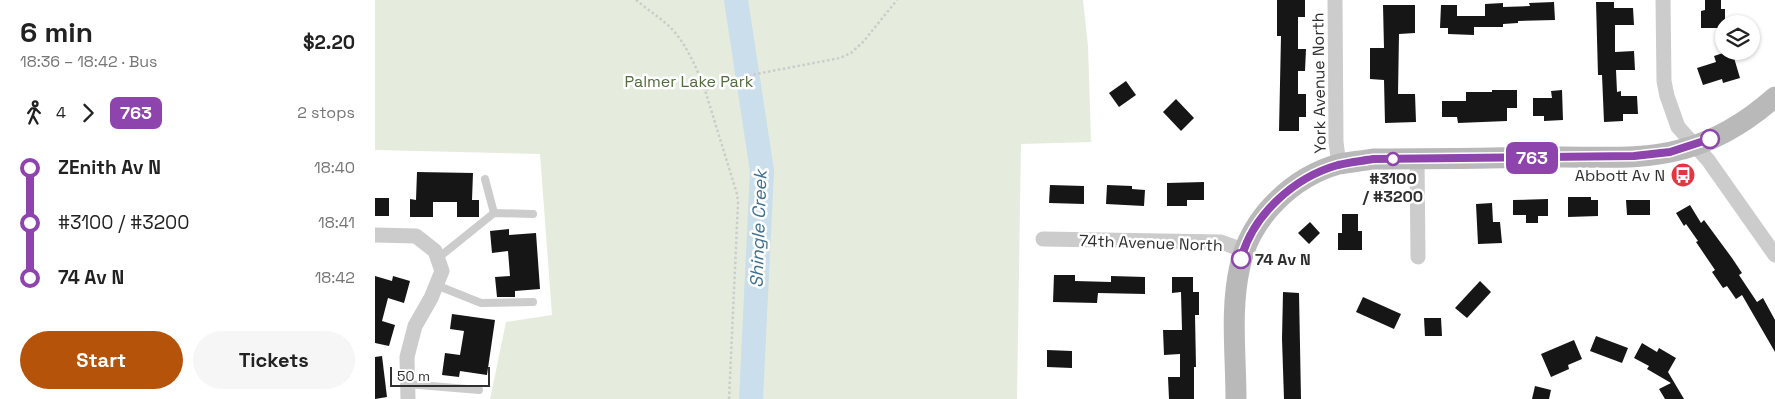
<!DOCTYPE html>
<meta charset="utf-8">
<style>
body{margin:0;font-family:"Space Grotesk",sans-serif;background:#f6f6f6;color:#222;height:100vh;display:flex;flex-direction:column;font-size:19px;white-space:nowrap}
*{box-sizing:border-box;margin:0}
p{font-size:16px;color:#767676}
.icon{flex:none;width:28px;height:28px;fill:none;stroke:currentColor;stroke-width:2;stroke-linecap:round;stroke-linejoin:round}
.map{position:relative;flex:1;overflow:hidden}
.details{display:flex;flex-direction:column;background:#fff;width:375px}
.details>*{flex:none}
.badge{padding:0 10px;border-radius:8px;font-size:18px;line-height:32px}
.tools{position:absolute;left:1340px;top:15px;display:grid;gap:10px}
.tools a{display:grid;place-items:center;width:45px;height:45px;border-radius:50%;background:#fff;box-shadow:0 1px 4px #0004;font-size:25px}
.scale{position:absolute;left:15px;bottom:12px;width:100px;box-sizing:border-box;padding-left:5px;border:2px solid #2f2f2f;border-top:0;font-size:14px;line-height:18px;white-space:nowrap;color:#2f2f2f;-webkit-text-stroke:4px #fff;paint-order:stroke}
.map>.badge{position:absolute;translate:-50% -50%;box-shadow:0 0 0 2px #fff}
.legs{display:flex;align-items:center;gap:8px;height:55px;padding:0 20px;font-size:16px}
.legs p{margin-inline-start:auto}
.headline{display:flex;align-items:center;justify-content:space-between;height:85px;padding:0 20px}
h1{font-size:28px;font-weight:700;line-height:38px}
.action{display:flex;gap:10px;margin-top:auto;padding:10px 20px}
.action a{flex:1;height:58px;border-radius:30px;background:#b45309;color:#fff;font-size:20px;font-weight:700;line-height:58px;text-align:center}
.action a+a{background:#f6f6f6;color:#222}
ul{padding:0 20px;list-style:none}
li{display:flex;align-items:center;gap:18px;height:55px;font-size:19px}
li i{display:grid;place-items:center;width:8px;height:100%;margin:0 6px;background:currentColor}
li i::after{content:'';width:12px;height:12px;margin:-6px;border:4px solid;border-radius:50%;background:#fff}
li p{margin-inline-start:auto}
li:first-child i{background:linear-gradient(#0000 50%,currentColor 0)}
li:last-child i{background:linear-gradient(currentColor 50%,#0000 0)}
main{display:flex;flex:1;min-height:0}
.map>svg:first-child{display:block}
.green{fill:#e5ecdd}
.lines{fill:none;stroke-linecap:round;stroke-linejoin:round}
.river{stroke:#cadeeb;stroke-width:24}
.building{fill:#161616}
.path{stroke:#ccc;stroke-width:2.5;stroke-dasharray:2.5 2.5;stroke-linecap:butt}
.lane{stroke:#ccc;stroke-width:8}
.street{stroke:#ccc;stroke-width:15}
.secondary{stroke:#b9b9b9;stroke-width:21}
.line-1-casing{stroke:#fff;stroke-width:11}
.line-1{stroke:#8e44ad;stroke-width:8}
.stop-1-dot{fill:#fff;stroke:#8e44ad;stroke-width:2.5}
.labels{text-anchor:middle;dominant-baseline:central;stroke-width:5;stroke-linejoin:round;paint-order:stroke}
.park-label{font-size:16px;fill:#526a3d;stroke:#fff}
.street-label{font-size:16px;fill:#2f2f2f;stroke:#fff}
.poi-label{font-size:16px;fill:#2f2f2f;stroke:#fff;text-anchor:end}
.stop-label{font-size:16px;font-weight:bold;fill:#2f2f2f;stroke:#fff}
.water-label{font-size:18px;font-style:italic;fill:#3f708f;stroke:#fff}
</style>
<main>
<section class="details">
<div class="headline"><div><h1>6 min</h1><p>18:36 – 18:42 · Bus</p></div><b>$2.20</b></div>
<div class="legs"><svg class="icon" aria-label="walk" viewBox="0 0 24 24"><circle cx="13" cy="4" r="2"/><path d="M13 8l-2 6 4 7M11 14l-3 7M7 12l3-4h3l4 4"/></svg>4<svg class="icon" aria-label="forward" viewBox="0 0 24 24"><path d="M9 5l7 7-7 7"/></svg><b class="badge" style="background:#8e44ad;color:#fff">763</b><p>2 stops</p></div>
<ul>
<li><i style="color:#8e44ad"></i><b>ZEnith Av N</b><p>18:40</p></li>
<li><i style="color:#8e44ad"></i><span>#3100 / #3200</span><p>18:41</p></li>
<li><i style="color:#8e44ad"></i><b>74 Av N</b><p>18:42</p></li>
</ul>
<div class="action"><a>Start</a><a>Tickets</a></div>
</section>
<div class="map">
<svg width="1400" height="399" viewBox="0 0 1400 399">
<rect width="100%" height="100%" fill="#fff"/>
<path class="green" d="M0 0H708L713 46 716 142 646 144 642 399H115L131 322 177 315 165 154 0 150Z"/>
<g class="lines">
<path class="river" d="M361 0 387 171 376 399"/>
</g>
<g class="building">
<path d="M902 0H930V17H923V49H931L930 71H923V94H931V117H924V131H904L906 36H902Z"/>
<path d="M1330 0H1346V9H1350V24H1349V28H1326V11L1330 10Z"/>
<path d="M1179 2 1180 20 1143 21V23L1128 24V27H1099V35L1073 34V28H1065L1066 5H1082V16H1110V4L1128 3V7L1155 6 1154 3Z"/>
<path d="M1221 2H1239V8H1258L1259 25H1240V52L1259 51 1260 70H1241L1242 92 1246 91V96H1262L1263 114H1248V121L1229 122 1227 75H1223Z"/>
<path d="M1008 5H1040V33L1024 34 1023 94H1040L1041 122 1010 123 1009 80 995 79V48H1009Z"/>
<path d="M1354 51H1357L1365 78 1348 83 1347 79 1328 85 1322 68 1341 62 1339 56Z"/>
<path d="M751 81 761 95 744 107 734 93Z"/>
<path d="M1117 90H1142V108H1132V121L1083 123 1082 117H1067V101H1091V92H1117Z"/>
<path d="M1187 90 1188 120 1169 121V116H1158V98H1177L1176 91Z"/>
<path d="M801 99 819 118 806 131 788 112Z"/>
<path d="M42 172 98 173 97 200H104V217H82V202H58V217H35V199L41 200Z"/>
<path d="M829 182V200H812V206H792V183Z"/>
<path d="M675 185 709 186V204L674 203Z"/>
<path d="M732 185 757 186V189L770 190 769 206 731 204Z"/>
<path d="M1193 197H1216V200H1223V216L1193 217Z"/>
<rect x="0" y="198" width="14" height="18"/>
<path d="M1173 199V216H1163V223H1151V215H1138V200Z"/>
<path d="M1251 200H1275V215H1252Z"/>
<path d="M1117 203 1118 222H1125L1127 243 1103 244 1101 204Z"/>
<path d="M1315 205 1326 223 1329 220 1357 258 1367 273 1364 275 1382 302 1388 298 1400 320V352L1367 295 1361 299 1352 286 1348 288 1337 272 1340 270 1321 242 1323 241 1311 224 1309 226 1301 213Z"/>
<path d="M967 214H983V231H987V250H963V233H967Z"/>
<path d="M935 222 945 233 934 244 923 233Z"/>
<path d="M134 229V235L161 233 165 289 140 291V297H122L120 277 135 276 133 251 117 253 115 231Z"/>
<path d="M679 275H700V281L736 282V276L770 277V294L723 293 722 303 678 302Z"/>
<path d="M0 276 17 281 18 276 35 281 29 303 13 298 7 321 20 325 14 346 0 343Z"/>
<path d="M797 277H818V292H824V315H820L821 367H819V399H794L793 377H805V354L789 355 788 330H807L806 292 797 293Z"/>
<path d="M1105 281 1116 292 1092 318 1080 308Z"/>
<path d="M908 292 924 293 926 399H909L907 339Z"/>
<path d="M988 297 1026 314 1019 329 981 312Z"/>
<path d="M77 314 120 320 112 375 85 371 84 377 67 375 70 353 85 355 89 331 75 329Z"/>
<path d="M1049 318H1066L1067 336H1050Z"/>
<path d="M1221 336 1253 348 1247 363 1215 351Z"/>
<path d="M1199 340 1207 359 1193 365 1194 369 1176 377 1166 354Z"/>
<path d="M1267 343 1282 352 1284 348 1301 358 1293 372 1309 399H1290L1284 389 1296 383 1272 369 1274 366 1259 358Z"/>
<path d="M672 350 697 351V368L672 367Z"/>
<path d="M7 356 12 397 0 399V357Z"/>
<path d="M1160 386 1176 390 1174 399H1157Z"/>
</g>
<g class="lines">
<g class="path">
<path d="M261 0C272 9 284 17 295 27 311 43 322 69 330 90"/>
<path d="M354 399 363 203 362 194 330 90 360 78 465 58 476 53 488 42 522 0"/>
</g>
<g class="lane">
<path d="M110 179 119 213"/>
<path d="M63 258 119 213 158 214"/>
<path d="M61 285 106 303 158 302"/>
<path d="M32 384 104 390"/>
</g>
<g class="street">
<path d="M960 0 961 142 964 165"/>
<path d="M1288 0 1289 81 1292 96 1303 127 1333 160 1400 255"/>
<path d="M1042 159 1043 257"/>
<path d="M0 235 41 236 60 251 67 271 56 298 40 326 32 357 33 399"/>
<path d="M668 239 846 242 868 250"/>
</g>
<path class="secondary" d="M861 399C861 355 855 309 865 266 875 218 917 177 964 164 975 162 987 161 998 159 1061 159 1124 158 1188 157 1227 157 1270 160 1308 149 1342 140 1374 120 1400 97"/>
</g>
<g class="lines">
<defs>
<path id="line-1" d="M866 259C878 214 920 177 963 165 975 162 987 161 998 159L1259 156 1295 152 1335 139"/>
</defs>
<use href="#line-1" class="line-1-casing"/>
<use href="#line-1" class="line-1"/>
</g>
<defs>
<symbol id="bus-disc" viewBox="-11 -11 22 22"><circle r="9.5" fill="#e03743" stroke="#fff"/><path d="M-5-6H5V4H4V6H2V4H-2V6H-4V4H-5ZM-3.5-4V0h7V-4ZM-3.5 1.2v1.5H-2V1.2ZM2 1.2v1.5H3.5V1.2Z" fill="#fff"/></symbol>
</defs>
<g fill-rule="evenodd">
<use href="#bus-disc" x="1294" y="161" width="28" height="28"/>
</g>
<g class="stop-1-dot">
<circle cx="1335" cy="139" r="9"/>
<circle cx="1018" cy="159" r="6"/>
<circle cx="866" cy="259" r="9"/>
</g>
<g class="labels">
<g class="park-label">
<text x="314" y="81">Palmer Lake Park</text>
</g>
<g class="street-label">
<text transform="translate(944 83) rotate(-91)">York Avenue North</text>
<text transform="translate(776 243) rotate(2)">74th Avenue North</text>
</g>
<g class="poi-label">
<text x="1290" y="175">Abbott Av N</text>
</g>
<g class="stop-label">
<text x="1018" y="178">#3100<tspan x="1018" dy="18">/ #3200</tspan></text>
<text x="880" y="259" text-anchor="start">74 Av N</text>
</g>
<g class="water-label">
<text transform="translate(383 229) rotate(-88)">Shingle Creek</text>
</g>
</g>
</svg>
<div class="tools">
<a><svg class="icon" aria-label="layers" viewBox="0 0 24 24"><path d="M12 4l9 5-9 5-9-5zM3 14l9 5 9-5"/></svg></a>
</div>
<div class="scale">50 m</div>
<b class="badge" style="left:1157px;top:158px;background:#8e44ad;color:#fff">763</b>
</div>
</main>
